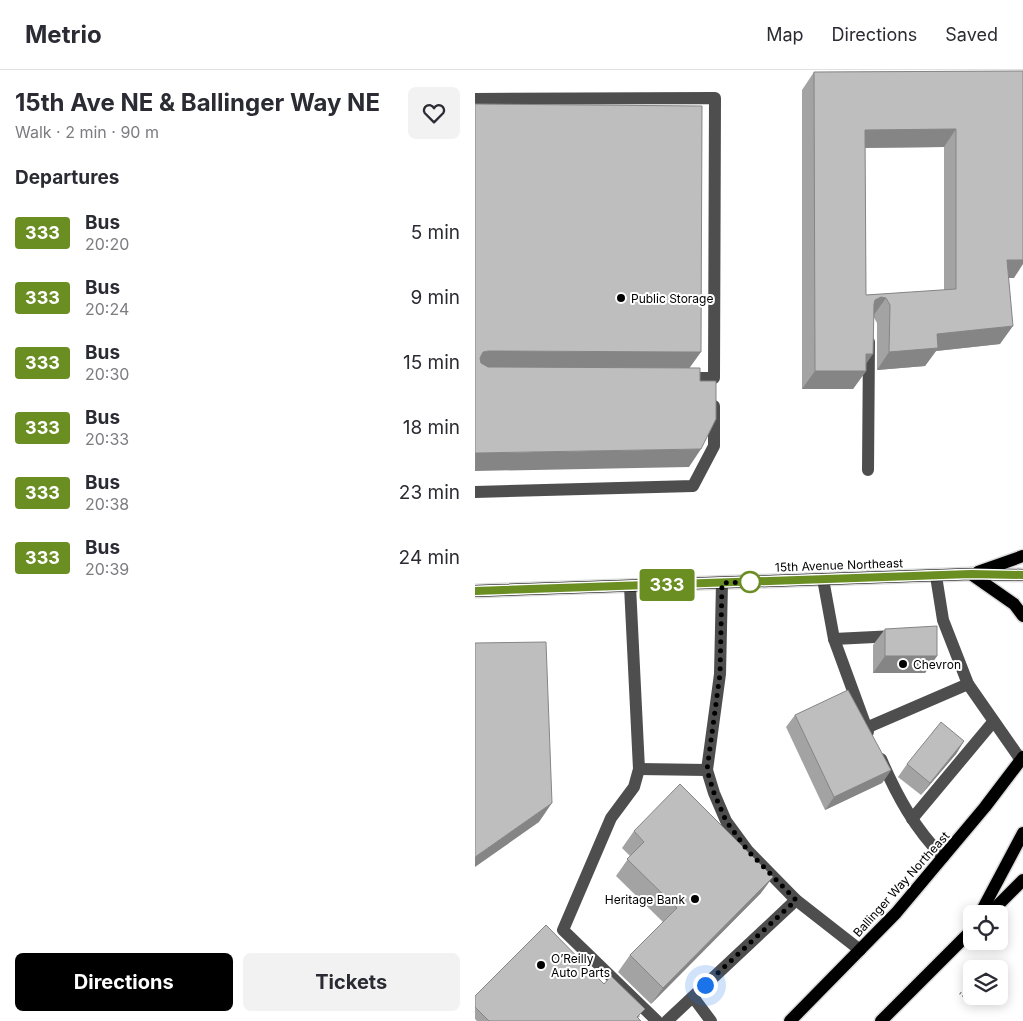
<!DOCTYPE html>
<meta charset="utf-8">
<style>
body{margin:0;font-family:Inter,sans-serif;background:#f2f2f3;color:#2b2b33;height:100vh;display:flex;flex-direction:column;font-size:19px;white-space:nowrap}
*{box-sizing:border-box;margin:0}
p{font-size:16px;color:#7c7c81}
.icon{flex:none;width:28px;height:28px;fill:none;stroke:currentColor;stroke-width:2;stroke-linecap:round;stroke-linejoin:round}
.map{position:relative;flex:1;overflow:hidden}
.details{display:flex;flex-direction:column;background:#fff;width:475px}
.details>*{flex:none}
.badge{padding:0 10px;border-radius:4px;font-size:18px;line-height:32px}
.controls{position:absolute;left:488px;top:835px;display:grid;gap:10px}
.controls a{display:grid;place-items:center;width:45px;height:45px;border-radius:8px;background:#fff;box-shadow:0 2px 12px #0003;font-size:25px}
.you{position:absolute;width:25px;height:25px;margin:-12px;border:4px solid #fff;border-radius:50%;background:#1a73e8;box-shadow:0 0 0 8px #1a73e833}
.map>.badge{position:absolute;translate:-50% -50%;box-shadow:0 0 0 2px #fff}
h2{padding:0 15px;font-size:19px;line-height:45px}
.round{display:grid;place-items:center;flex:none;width:52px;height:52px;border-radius:8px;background:#f2f2f3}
.head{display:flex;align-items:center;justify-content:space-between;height:85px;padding:0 15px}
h1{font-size:24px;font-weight:700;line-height:38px}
.cta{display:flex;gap:10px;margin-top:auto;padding:10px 15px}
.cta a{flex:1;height:58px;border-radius:8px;background:#000;color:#fff;font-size:20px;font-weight:700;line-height:58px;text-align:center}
.cta a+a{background:#f2f2f3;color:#2b2b33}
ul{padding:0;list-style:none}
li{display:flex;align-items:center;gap:15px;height:65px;padding:0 15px}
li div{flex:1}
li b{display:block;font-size:19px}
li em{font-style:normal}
li .badge{min-width:55px;font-weight:700;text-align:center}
header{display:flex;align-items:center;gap:30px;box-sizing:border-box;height:70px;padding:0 25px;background:#fff;border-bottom:1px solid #e1e1e2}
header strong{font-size:24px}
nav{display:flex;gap:28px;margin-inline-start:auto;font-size:18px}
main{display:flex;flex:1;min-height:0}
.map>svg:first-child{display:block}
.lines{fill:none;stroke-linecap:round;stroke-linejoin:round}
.major-casing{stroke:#dbdbdb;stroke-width:15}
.path{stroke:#707070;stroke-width:3;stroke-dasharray:1 2.5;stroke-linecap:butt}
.minor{stroke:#4e4e4e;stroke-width:12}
.major{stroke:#000;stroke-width:12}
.wall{fill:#a3a3a3;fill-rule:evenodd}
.shaded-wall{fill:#858585}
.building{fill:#bebebe;stroke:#858585;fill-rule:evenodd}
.line-casing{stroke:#fff;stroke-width:11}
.line{stroke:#6b8e23;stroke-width:8}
.walk{stroke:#000;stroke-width:5;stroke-dasharray:0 9}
.poi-dot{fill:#000;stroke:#fff;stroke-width:2}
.stop-dot{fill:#fff;stroke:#6b8e23;stroke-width:2.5}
.labels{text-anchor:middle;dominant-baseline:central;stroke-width:4;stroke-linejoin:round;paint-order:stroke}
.poi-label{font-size:12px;fill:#000;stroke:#fff;text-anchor:start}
.street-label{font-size:12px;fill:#000;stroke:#fff}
</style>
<header>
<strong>Metrio</strong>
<nav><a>Map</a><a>Directions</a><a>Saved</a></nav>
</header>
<main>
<section class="details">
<div class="head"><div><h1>15th Ave NE &amp; Ballinger Way NE</h1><p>Walk · 2 min · 90 m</p></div><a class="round"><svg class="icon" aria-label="heart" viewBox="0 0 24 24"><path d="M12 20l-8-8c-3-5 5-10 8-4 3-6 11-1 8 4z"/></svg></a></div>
<h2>Departures</h2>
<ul>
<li><span class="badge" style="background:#6b8e23;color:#fff">333</span><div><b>Bus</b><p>20:20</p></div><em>5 min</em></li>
<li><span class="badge" style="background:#6b8e23;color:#fff">333</span><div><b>Bus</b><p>20:24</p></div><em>9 min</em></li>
<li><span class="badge" style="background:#6b8e23;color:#fff">333</span><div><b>Bus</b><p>20:30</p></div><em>15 min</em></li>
<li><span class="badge" style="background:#6b8e23;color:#fff">333</span><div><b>Bus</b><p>20:33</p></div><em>18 min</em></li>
<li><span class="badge" style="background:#6b8e23;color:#fff">333</span><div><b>Bus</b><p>20:38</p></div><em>23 min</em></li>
<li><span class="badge" style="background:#6b8e23;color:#fff">333</span><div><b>Bus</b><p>20:39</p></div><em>24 min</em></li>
</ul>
<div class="cta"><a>Directions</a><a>Tickets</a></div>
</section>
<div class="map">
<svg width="548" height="951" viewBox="0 0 548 951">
<rect width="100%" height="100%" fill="#fff"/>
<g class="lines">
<defs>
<g id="major">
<path d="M503 502 548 486"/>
<path d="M496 504 539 534 548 546"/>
<path d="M0 521 496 504 548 505"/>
<path d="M505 844 548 763"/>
<path d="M514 844 548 810"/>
<path d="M315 951 421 843 510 737 548 687"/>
<path d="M406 951 496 861"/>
</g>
</defs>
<use href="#major" class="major-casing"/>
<g class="path">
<path d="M524 911 529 908"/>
<path d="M485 923 493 929 498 926"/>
</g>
<g class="minor">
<path d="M0 29 240 28 239 308H210"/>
<path d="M393 400 394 272"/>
<path d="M0 422 218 416 239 376V336"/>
<path d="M461 506 468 550 493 614 546 690"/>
<path d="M348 509 359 569 393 662"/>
<path d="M247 513 245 604 232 700 239 723 251 751 273 781 321 830 385 880"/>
<path d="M155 516 164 699 159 717 136 748 88 860 182 951"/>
<path d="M359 569 420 566"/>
<path d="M391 658 493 614"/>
<path d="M406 689C422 726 440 759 468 787"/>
<path d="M164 699 232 700"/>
<path d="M437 749 518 652"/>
<path d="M218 927 236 951"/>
<path d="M192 951 321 830"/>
</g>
<use href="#major" class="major"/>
</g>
<g class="wall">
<path d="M548 1 539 208H533L525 274 461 281 450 296 402 300V253L398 246 391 294V301L378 319H327V20L339 2ZM469 77V220L391 225 390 78Z"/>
<path d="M410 559 462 586 450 603H398V575Z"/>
<path d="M320 645 416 700 407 713 350 740 311 657Z"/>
<path d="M489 671 481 684 446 725 423 707 432 694Z"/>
<path d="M159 761 286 823 176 934 143 902 155 885 188 852 141 806 155 786 147 778Z"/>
<path d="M129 914 165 946 163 948 166 951H2L0 949V926Z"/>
</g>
<g class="shaded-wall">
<path d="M481 59 469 77 378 78 390 60Z"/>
<path d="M532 190H548V194L539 208H519Z"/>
<path d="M406 227 411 228 398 246 394 245 400 230Z"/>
<path d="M538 256 525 274 461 281 450 296 402 300 414 282 462 264Z"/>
<path d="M13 281 226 282 213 300 0 299V294L8 282Z"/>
<path d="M391 284H398L386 301H391L378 319H327L340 301Z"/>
<path d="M226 379 214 397 0 401V383Z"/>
<path d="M410 586H462L450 603H398Z"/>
<path d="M489 671 481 684 446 725 455 713Z"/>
<path d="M416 700 407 713 350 740 359 727Z"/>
<path d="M77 733 64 752 0 797V787Z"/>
<path d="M298 807 286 823 176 934 188 918Z"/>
</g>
<g class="building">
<path d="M548 1V190H532L538 256 462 264 463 278 414 282 415 235 411 228 406 227 400 230 399 234 398 284H391V301H340L339 2ZM481 59V219L391 225 390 60Z"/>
<path d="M0 34 227 36 226 282 13 281 8 282 5 288 6 293 13 297 225 298V311H241V349L226 379 0 383Z"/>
<path d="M462 556V586H410V559Z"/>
<path d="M71 572 77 733 0 787V573Z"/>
<path d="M373 620 416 700 359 727 320 645Z"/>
<path d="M466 652 489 671 455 713 432 694Z"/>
<path d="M205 714 298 807 188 918 155 885 202 838 152 789 169 772 159 761Z"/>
<path d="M71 855 129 914 136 906 170 939 162 947 166 951H14L0 937V926Z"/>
</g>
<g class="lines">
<defs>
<path id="line" d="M0 521 496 504 548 505"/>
</defs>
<use href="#line" class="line-casing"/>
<use href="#line" class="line"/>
<path class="walk" d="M230 915 321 830 273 781 251 751 239 723 232 700 245 604 247 513 281 512H275"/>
</g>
<g class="poi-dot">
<circle cx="146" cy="228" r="5"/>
<circle cx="428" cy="594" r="5"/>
<circle cx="220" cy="829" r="5"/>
<circle cx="66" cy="895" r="5"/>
</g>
<circle class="stop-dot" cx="275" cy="512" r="10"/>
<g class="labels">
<g class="poi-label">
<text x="156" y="228">Public Storage</text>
<text x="438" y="594">Chevron</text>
<text x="210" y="829" text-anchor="end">Heritage Bank</text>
<text x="76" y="888">O’Reilly<tspan x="76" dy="14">Auto Parts</tspan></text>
</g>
<g class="street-label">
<text transform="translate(364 495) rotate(-2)">15th Avenue Northeast</text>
<text transform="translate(426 814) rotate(-48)">Ballinger Way Northeast</text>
</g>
</g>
</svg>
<div class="controls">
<a><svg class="icon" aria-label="locate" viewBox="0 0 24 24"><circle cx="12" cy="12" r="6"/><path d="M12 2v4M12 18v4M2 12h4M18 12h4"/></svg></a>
<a><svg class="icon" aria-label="layers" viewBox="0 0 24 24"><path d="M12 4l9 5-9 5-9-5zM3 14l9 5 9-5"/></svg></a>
</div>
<div class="you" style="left:230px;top:915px"></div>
<b class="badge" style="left:192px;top:515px;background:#6b8e23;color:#fff">333</b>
</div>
</main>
